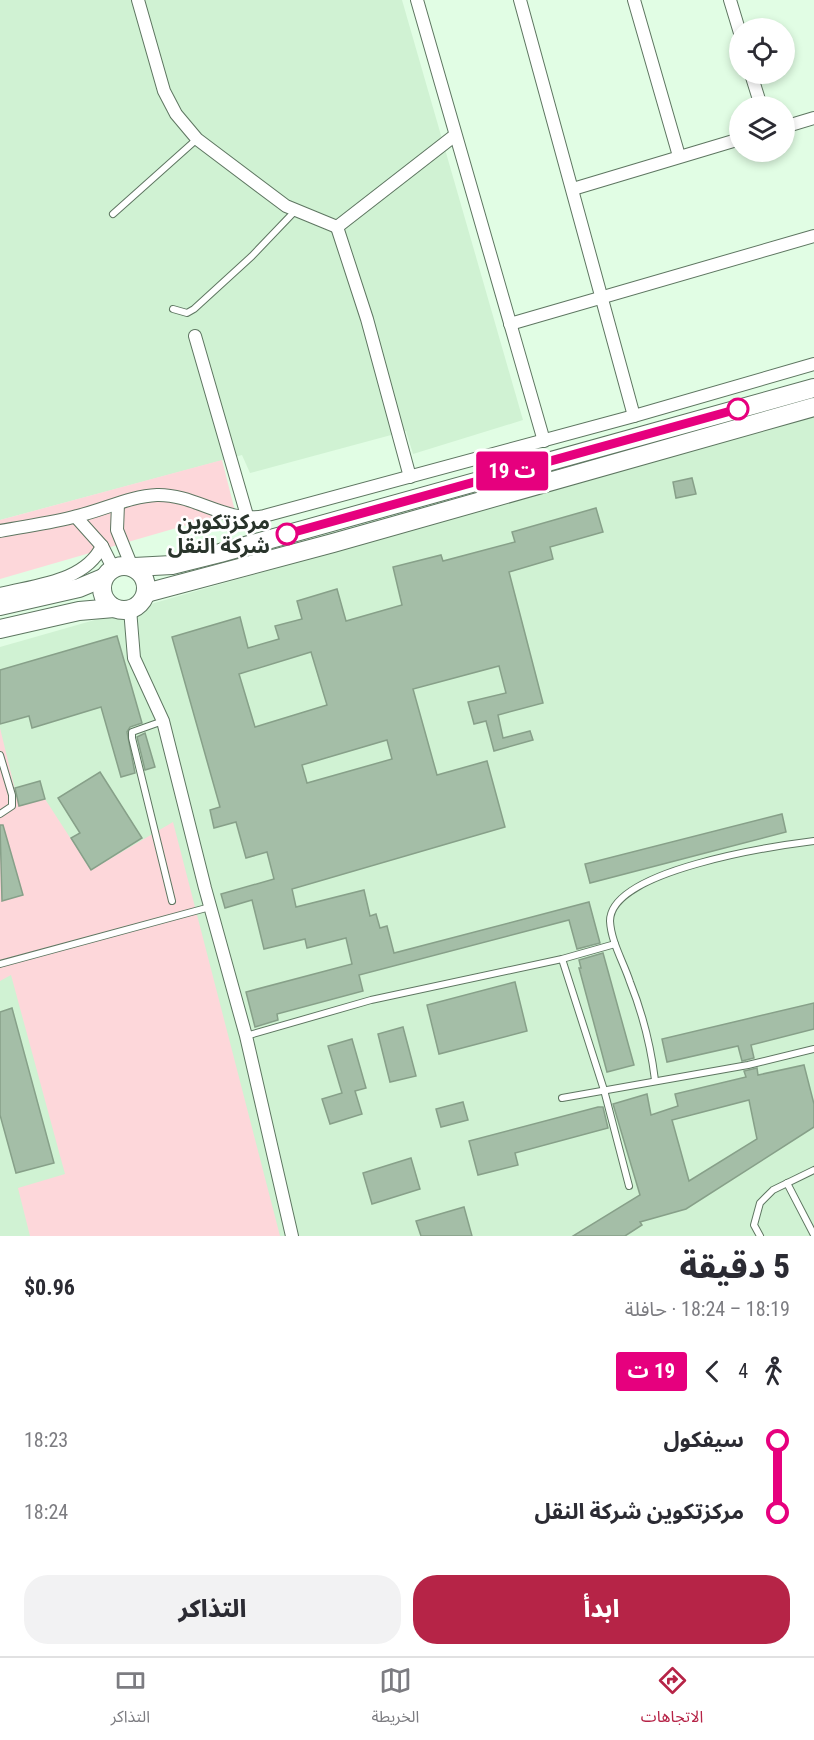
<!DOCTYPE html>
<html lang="ar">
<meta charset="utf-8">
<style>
body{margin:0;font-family:"Roboto Condensed","Noto Sans Arabic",sans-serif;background:#f2f2f3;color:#2b2b33;direction:rtl;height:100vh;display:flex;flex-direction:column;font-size:22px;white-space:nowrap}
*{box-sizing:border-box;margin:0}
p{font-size:20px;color:#7c7c81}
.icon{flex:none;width:33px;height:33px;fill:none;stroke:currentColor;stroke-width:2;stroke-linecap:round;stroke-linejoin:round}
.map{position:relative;height:1236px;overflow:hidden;direction:ltr}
.side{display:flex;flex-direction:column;background:#fff;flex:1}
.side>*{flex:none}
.badge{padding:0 12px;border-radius:4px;font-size:21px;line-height:39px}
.fabs{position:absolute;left:729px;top:18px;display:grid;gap:12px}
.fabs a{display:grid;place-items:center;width:66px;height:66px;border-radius:50%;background:#fff;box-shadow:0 3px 9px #0003;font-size:30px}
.map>.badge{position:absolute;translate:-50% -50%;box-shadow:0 0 0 3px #fff}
.legs{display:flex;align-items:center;gap:9px;height:66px;padding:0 24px;font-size:20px}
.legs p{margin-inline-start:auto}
.headline{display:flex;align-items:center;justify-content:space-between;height:102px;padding:0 24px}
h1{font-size:33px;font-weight:800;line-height:45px}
.cta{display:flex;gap:12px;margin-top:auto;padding:12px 24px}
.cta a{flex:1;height:69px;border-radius:24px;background:#b62447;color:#fff;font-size:24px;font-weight:800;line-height:69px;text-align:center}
.cta a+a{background:#f2f2f3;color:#2b2b33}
ul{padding:0 24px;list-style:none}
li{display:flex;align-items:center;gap:21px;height:72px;font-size:22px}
li i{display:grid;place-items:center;width:9px;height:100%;margin:0 8px;background:currentColor}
li i::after{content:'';width:15px;height:15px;margin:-8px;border:4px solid;border-radius:50%;background:#fff}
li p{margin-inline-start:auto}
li:first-child i{background:linear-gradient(#0000 50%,currentColor 0)}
li:last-child i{background:linear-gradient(currentColor 50%,#0000 0)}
.dock{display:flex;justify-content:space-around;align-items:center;height:84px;border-top:2px solid #e1e1e2;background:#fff;font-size:16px;color:#7c7c81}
.dock a{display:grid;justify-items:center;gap:3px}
.dock .active{color:#b62447}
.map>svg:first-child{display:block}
.built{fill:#d0f2d3}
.green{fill:#fdd7da}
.building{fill:#a4bea7;stroke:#87a089;stroke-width:1.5;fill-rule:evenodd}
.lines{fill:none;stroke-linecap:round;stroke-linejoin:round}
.service-casing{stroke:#5e7661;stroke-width:8}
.minor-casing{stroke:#5e7661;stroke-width:14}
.primary-casing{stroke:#5e7661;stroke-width:20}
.service{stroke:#fff;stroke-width:6}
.minor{stroke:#fff;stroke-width:12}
.primary{stroke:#fff;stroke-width:18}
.line-1-casing{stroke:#fff;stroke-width:14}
.line-1{stroke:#e6007e;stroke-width:9}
.stop-1-dot{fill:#fff;stroke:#e6007e;stroke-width:3}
.labels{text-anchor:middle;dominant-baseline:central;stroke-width:5;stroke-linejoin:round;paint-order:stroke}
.stop-label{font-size:21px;font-weight:bold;fill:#29342b;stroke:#fff;text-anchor:end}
</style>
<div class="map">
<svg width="814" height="1236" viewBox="0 0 814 1236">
<rect width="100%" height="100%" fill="#e1fde4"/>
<g class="built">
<path d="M0 0H402L523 420 413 454 406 431 250 473 242 455 0 520Z"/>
<path d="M814 415V1236H0V647Z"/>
</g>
<g class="green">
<path d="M222 460 235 511 0 579V520Z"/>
<path d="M0 728 19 806 45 799 91 870 173 822 280 1236H30L18 1188 65 1174 11 975 0 981Z"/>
</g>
<g class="building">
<path d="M692 478 696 494 676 498 673 482Z"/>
<path d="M596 508 603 532 550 547 553 559 509 572 543 703 498 715 503 738 530 731 533 740 494 751 486 721 474 724 468 702 506 693 499 666 413 689 437 775 487 761 505 827 292 889 296 907 364 890 370 916 376 914 380 928 387 926 394 953 589 902 600 943 577 949 569 920 359 975 363 991 277 1014 278 1020 255 1027 246 992 352 964 346 938 307 948 305 939 264 949 252 900 225 908 221 894 274 879 267 852 246 858 236 822 214 828 210 810 220 807 172 637 240 617 248 648 279 639 275 626 302 619 297 601 337 589 346 621 402 605 393 567 441 555 443 561 515 542 512 532ZM311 652 327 705 255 727 239 674ZM387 740 392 759 307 783 302 765Z"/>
<path d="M117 636 142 723 130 727 127 732 135 773 121 777 101 707 32 728 29 716 0 724V670Z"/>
<path d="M145 733 155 767 145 770 137 737Z"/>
<path d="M100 772 142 838 91 870 71 838 80 833 58 798Z"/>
<path d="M40 781 45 799 19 806 15 788Z"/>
<path d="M782 814 786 832 590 883 585 864Z"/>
<path d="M0 825H3L23 895 2 901Z"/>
<path d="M603 953 634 1065 607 1072 579 968H581L579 960Z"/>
<path d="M515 982 527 1031 439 1054 427 1005Z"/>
<path d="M814 1003V1029L751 1045 754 1058 742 1061 738 1046 667 1062 662 1039Z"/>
<path d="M12 1008 54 1163 16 1173 0 1115V1012Z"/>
<path d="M403 1027 416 1076 390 1082 378 1034Z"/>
<path d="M352 1039 366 1088 355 1091 362 1114 330 1124 322 1099 342 1093 328 1046Z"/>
<path d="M804 1065 814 1104V1127L686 1209 640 1222 642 1225 625 1236H573L640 1195 613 1104 647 1094 651 1115 678 1106 675 1094 746 1077 744 1071 757 1068 758 1075ZM749 1100 757 1139 689 1181 672 1120Z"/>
<path d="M463 1102 468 1120 441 1127 436 1109Z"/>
<path d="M598 1107H603L608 1128 515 1153 518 1165 478 1175 469 1141Z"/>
<path d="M411 1158 420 1189 372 1204 363 1173Z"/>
<path d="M464 1207 472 1236H421L416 1221Z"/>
</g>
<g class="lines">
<defs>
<g id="service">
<path d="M113 214 197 139"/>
<path d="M173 309 187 313 194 309 252 256 295 211"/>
<path d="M163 721 132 732V738L172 901"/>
<path d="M0 755 12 795V806L0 814"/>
<path d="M562 959 604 1090 629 1186"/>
<path d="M0 964 210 907"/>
<path d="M246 1036 371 1000 562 959 615 944"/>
<path d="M655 1080C651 1048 642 1012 630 982 624 963 611 942 610 921 610 870 774 846 814 841"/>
<path d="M562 1098 748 1065 814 1049"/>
<path d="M787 1183 814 1235"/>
<path d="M760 1236 754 1225 760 1203 773 1190 814 1170"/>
</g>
<g id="minor">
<path d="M138 0 164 91 176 114 197 139 286 206 337 227"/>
<path d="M417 0 544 441"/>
<path d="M520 0 634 416"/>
<path d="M634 0 679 156"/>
<path d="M730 0 740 33"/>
<path d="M751 74 761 106"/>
<path d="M784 127 814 118"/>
<path d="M573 189 740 139"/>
<path d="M337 227 367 319 410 477"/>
<path d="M337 227 454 136"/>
<path d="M510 324 814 236"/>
<path d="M195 336 248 519"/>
<path d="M118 504 117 530 132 567"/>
<path d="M76 517 102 546 113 568"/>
<path d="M0 531C26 526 52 523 77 516 104 510 130 496 157 495 195 494 227 524 264 516L634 416 814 364"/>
<path d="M0 594C35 585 85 582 102 546"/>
<path d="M130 609 134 658 163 721 205 888 246 1036 292 1236"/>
</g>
<g id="primary">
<circle cx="124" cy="588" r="22"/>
<path d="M134 567 172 565 220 553 814 388"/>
<path d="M146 593 333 543 814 407"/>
<path d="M0 606 79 588 103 578"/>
<path d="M0 629 79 611 114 608"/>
</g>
</defs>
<use href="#service" class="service-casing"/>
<use href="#minor" class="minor-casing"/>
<use href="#primary" class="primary-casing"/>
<use href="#service" class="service"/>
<use href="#minor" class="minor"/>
<use href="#primary" class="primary"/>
</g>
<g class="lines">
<defs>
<path id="line-1" d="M287 534 738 409"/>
</defs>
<use href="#line-1" class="line-1-casing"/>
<use href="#line-1" class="line-1"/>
</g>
<g class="stop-1-dot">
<circle cx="738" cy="409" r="10"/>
<circle cx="287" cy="534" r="10"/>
</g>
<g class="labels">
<g class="stop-label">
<text x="270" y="522">مركزتكوين<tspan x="270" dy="24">شركة النقل</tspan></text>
</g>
</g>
</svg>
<div class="fabs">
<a><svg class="icon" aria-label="locate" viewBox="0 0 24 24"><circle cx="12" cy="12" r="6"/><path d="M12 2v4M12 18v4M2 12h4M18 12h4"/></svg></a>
<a><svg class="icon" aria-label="layers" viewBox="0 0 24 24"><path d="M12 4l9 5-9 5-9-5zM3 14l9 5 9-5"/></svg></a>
</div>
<b class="badge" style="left:512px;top:471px;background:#e6007e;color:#fff">19 ت</b>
</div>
<section class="side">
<div class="headline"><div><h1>5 دقيقة</h1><p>18:19 – 18:24 · حافلة</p></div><b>$0.96</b></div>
<div class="legs"><svg class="icon" aria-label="walk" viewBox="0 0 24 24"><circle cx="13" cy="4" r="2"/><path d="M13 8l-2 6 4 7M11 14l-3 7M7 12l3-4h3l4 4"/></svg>4<svg class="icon" aria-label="back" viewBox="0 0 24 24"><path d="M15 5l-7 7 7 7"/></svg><b class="badge" style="background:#e6007e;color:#fff">19 ت</b></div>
<ul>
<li><i style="color:#e6007e"></i><b>سيفكول</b><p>18:23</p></li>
<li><i style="color:#e6007e"></i><b>مركزتكوين شركة النقل</b><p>18:24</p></li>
</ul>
<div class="cta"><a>ابدأ</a><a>التذاكر</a></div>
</section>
<nav class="dock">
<a class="active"><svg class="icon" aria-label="directions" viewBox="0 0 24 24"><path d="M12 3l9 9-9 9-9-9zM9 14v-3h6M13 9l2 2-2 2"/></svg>الاتجاهات</a>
<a><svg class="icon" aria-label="map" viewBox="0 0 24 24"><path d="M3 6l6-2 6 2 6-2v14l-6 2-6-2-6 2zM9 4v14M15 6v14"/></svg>الخريطة</a>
<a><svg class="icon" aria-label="tickets" viewBox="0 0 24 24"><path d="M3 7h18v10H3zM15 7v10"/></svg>التذاكر</a>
</nav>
